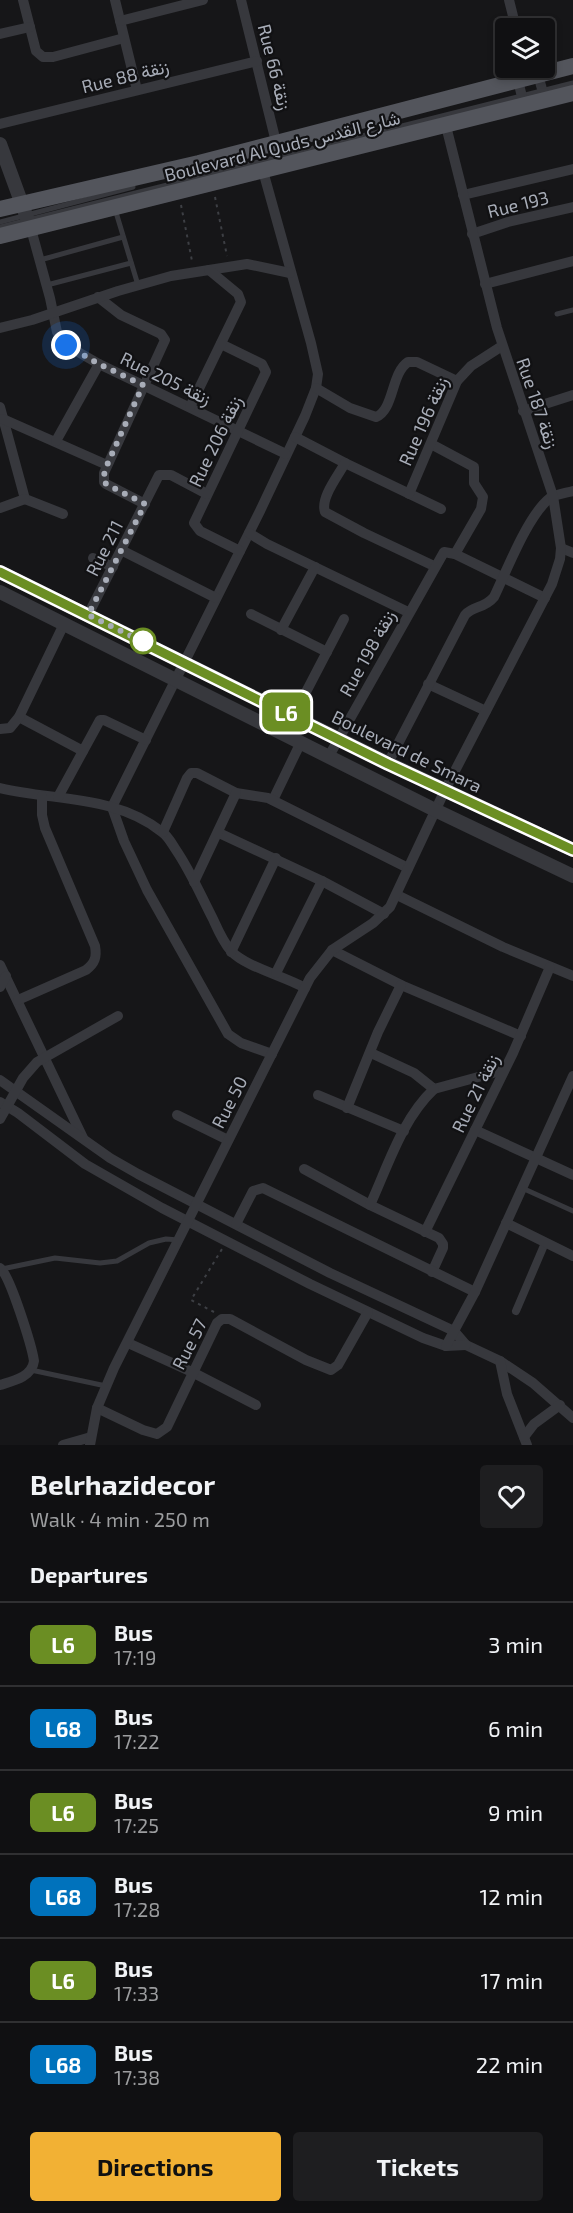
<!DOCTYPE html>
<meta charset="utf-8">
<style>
body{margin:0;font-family:"Exo 2",Vazirmatn,sans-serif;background:#1e1e20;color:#f1f3f6;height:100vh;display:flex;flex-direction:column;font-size:22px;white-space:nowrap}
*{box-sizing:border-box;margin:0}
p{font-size:20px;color:#9c9d9f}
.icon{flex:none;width:33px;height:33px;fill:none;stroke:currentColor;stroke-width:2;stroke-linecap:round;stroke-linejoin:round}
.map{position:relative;height:1445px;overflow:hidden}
.panel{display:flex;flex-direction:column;background:#101012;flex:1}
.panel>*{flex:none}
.badge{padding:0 12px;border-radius:9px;font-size:21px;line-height:39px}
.buttons{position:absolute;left:495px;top:18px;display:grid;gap:12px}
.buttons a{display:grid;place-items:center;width:60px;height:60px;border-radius:6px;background:#101012;box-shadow:0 3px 9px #0003,0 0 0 2px #303032;font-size:30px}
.you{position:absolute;width:30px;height:30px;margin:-15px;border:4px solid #fff;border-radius:50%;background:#1a73e8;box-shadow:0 0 0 9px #1a73e833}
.map>.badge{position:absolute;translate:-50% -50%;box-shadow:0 0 0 3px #fff}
h2{padding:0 30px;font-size:22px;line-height:54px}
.round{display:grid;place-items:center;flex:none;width:63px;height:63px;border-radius:6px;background:#1e1e20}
.head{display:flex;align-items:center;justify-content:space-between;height:102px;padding:0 30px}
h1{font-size:28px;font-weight:700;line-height:45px}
.cta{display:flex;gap:12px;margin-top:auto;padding:12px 30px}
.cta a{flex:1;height:69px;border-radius:6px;background:#f2b134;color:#111;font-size:24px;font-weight:700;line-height:69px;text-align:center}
.cta a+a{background:#1e1e20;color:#f1f3f6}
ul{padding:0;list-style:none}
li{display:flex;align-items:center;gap:18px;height:84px;padding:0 30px;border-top:2px solid #303032}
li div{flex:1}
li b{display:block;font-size:22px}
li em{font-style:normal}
li .badge{min-width:66px;font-weight:700;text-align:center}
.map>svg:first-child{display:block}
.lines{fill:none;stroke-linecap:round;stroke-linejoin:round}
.path{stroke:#3d3f44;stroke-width:2;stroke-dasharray:3 4.5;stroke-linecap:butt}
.service{stroke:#37383d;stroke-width:5}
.pedestrian{stroke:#37383d;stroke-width:8}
.minor{stroke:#37383d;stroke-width:10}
.tertiary{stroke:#37383d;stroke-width:14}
.primary{stroke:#53555c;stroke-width:16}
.line-casing{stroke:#fff;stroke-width:14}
.line{stroke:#6b8e23;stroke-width:9}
.walk{stroke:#a8adb8;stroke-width:6;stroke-dasharray:0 10.8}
.stop-dot{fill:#fff;stroke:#6b8e23;stroke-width:3}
.labels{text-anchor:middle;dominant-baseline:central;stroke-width:4.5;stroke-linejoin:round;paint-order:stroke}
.street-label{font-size:18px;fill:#a8adb8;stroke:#111113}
</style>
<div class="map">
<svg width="573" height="1445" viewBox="0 0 573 1445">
<rect width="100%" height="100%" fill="#161618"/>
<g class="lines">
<g class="path">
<path d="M215 197 227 256"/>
<path d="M181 205 192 261"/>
<path d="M214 1312 191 1300 222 1249"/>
</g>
<g class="service">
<path d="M115 209 138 285"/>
<path d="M0 222 133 187"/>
<path d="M0 227 573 83"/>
<path d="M40 260 123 237"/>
<path d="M47 285 131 263"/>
<path d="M557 314 573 310"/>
<path d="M522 1188 573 1211"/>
<path d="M2 1269 55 1258 100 1263 117 1261 149 1243 166 1239 179 1240"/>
<path d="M31 1370 106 1386"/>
</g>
<path class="pedestrian" d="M516 1311 545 1243"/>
<g class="minor">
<path d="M23 0 36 51 43 57H53L124 38"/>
<path d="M115 0 137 90"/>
<path d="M241 0 276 142"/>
<path d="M509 0 516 28"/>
<path d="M120 21 203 0"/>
<path d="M0 34 30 27"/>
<path d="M515 68 524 105"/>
<path d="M537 71 545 100"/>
<path d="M0 124 257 61"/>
<path d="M263 171 311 343 318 374 316 388 305 416 260 511 112 807 124 841 147 890 228 1034 241 1043 272 1054"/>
<path d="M463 195 573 169"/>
<path d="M31 229 50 298 57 332 66 345 99 364 286 454"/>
<path d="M472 234 508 222 573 207"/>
<path d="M485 284 573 261"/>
<path d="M98 297 121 315 161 334 165 340 104 473V482L106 484 145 504"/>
<path d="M0 328 32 320 118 291 171 276 247 264 290 273"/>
<path d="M221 344 262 364 266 372 194 523 200 531 240 551"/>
<path d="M316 388 350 408 376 417C394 410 391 373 408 362H417L457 381"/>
<path d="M0 407 25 499 63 514"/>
<path d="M190 407 241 302 238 294 209 270"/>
<path d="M523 411 573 395"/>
<path d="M3 419 107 465"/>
<path d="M295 437 345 463 441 509"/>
<path d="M56 441 99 364"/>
<path d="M431 444 474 467V483L483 497 481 509 455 554"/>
<path d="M345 463C338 476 320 498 325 512L364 533 434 566"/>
<path d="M409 494 457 381 471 366 502 346"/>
<path d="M0 508 25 499"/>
<path d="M249 533 267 544 408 612"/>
<path d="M561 548 573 553"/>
<path d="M121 550 216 598"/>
<path d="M93 558 113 567"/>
<path d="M251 614 327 652"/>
<path d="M88 615 159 475H171L207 494"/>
<path d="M281 630 315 567"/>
<path d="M428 684 486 711"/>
<path d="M294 715 344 619"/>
<path d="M19 717 83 751"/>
<path d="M0 729 10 728 19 717 64 624"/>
<path d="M329 756 444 552 455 554 545 598"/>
<path d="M388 763 465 615C474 605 484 609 494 597 507 570 528 515 550 498 556 494 566 493 573 491"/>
<path d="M0 788C54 801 116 795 162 832 168 836 172 844 176 850 191 872 201 896 213 919 218 930 223 942 231 951 246 967 284 976 305 988"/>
<path d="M58 797 100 720H104L146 740"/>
<path d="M273 800 301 742"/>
<path d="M163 832 187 778 191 773H197L236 793 268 798 408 868"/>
<path d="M219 833 322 881 384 914"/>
<path d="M194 882 236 793"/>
<path d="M397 895 503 947 573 976"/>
<path d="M332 950 401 985 521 1036"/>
<path d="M231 952 276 858"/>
<path d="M0 965 83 1138"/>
<path d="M276 973 322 881"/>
<path d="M0 987 6 976"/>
<path d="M18 1000 86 970C95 963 97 957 95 946L45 828 42 815V796"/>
<path d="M371 1053 414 1073 434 1089 504 1070"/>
<path d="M0 1080 110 1158 138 1174 330 1273 454 1331 466 1345 500 1361 533 1383 573 1418"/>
<path d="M318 1095 404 1131"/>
<path d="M0 1102 18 1113 85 1164 162 1208 310 1284 423 1338 446 1346 466 1345"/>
<path d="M347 1108 378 1032 401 985"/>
<path d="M177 1115 228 1140"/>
<path d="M0 1119 23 1078 37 1062 118 1016"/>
<path d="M475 1130 573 1175"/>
<path d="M304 1169 370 1205 439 1238 443 1244V1248L432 1272"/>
<path d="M370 1205C388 1166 402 1119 434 1089"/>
<path d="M506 1223 573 1256"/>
<path d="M236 1224 253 1191 263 1188 475 1292"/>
<path d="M425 1232 513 1053 550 967"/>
<path d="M0 1268C10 1275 32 1347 34 1361 32 1377 13 1381 0 1385"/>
<path d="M128 1343 192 1372 256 1405"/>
<path d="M446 1346 475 1292 573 1076"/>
<path d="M500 1361 507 1394 527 1445"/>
<path d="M97 1408 143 1430 157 1434 167 1427 217 1323 222 1319H230L306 1360 331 1370 338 1365 368 1312"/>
<path d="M524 1437 534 1424 560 1405"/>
<path d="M63 1445 91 1437"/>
<path d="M90 1445 97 1408 114 1368 310 978 332 950 373 923 390 907 445 790 552 584 560 559 561 548 553 496 497 328 446 126"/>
</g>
<g class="tertiary">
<path d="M0 144 31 229"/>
<path d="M0 572 388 763 573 850"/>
<path d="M0 592 435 810 573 876"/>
</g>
<g class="primary">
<path d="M0 209 199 163 573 66"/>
<path d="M0 236 573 93"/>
</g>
</g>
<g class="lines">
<defs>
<path id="line" d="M0 572 388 764 573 850"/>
</defs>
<use href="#line" class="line-casing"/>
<use href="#line" class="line"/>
<path class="walk" d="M66 345 99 364 143 385 107 465 103 478 106 484 145 504 88 615 152 646 143 641"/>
</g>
<circle class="stop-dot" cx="143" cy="641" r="12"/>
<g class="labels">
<g class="street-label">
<text transform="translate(275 67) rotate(76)">Rue 66 زنقة</text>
<text transform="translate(125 76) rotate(-14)">Rue 88 زنقة</text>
<text transform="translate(282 146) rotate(-14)">Boulevard Al Quds شارع القدس</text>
<text transform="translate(518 204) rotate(-14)">Rue 193</text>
<text transform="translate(166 378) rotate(26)">Rue 205 زنقة</text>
<text transform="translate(538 403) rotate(71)">Rue 187 زنقة</text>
<text transform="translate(423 421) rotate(-66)">Rue 196 زنقة</text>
<text transform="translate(215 441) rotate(-64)">Rue 206 زنقة</text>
<text transform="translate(104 548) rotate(-63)">Rue 211</text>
<text transform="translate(367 653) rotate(-61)">Rue 198 زنقة</text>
<text transform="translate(407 751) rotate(26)">Boulevard de Smara</text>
<text transform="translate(475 1093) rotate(-64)">Rue 21 زنقة</text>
<text transform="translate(229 1102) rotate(-63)">Rue 50</text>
<text transform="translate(189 1344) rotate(-63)">Rue 57</text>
</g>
</g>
</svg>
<div class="buttons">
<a><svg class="icon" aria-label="layers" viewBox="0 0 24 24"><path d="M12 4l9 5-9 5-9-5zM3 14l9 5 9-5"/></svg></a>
</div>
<div class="you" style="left:66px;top:345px"></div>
<b class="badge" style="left:286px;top:712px;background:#6b8e23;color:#fff">L6</b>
</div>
<section class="panel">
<div class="head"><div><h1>Belrhazidecor</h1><p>Walk · 4 min · 250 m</p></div><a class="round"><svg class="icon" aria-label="heart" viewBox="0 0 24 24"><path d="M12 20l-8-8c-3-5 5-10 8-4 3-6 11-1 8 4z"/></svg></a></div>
<h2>Departures</h2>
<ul>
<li><span class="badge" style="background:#6b8e23;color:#fff">L6</span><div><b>Bus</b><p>17:19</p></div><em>3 min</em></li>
<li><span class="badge" style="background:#0072bc;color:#fff">L68</span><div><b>Bus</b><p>17:22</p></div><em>6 min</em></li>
<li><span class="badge" style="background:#6b8e23;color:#fff">L6</span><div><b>Bus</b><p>17:25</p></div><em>9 min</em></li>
<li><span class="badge" style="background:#0072bc;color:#fff">L68</span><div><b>Bus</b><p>17:28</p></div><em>12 min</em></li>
<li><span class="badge" style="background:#6b8e23;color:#fff">L6</span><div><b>Bus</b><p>17:33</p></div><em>17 min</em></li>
<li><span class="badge" style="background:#0072bc;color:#fff">L68</span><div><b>Bus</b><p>17:38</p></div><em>22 min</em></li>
</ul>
<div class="cta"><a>Directions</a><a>Tickets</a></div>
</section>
